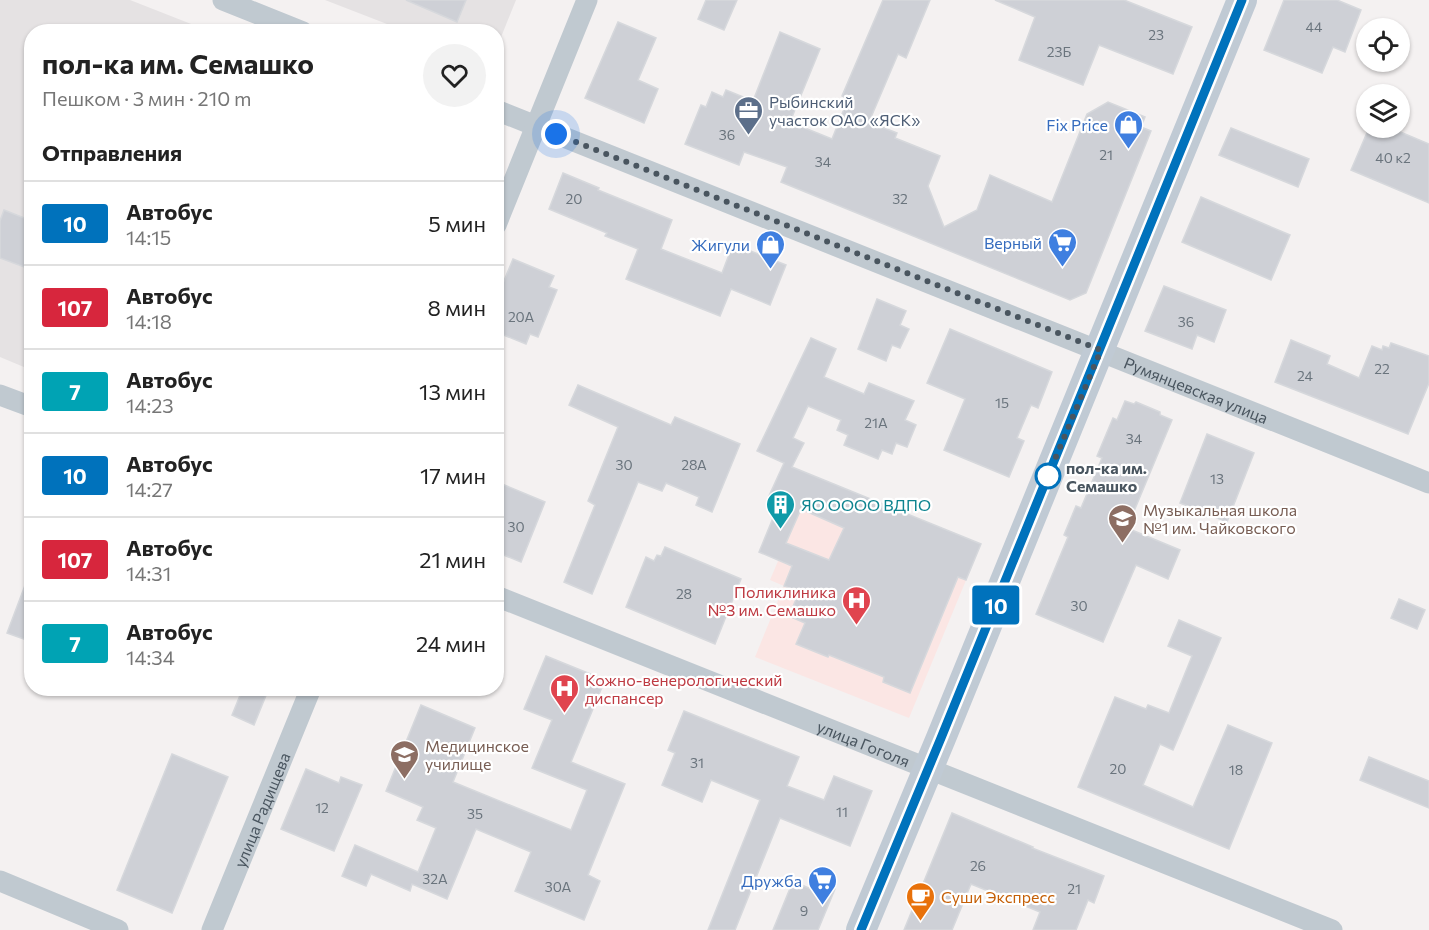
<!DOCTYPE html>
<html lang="ru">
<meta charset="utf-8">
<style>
body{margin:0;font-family:Commissioner,sans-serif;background:#f2f2f2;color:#222;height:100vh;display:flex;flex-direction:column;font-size:22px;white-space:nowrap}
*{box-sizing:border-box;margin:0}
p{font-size:20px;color:#767676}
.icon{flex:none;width:33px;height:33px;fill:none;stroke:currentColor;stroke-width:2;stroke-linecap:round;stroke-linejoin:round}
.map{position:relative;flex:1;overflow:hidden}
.sheet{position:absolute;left:24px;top:24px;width:480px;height:672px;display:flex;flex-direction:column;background:#fff;border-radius:24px;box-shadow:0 2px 4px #0004}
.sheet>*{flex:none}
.badge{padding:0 12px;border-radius:4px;font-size:21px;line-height:39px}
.tools{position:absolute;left:1356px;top:18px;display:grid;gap:12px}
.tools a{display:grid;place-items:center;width:54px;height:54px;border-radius:50%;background:#fff;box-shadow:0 2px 4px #0004;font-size:30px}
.you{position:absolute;width:30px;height:30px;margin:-15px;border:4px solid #fff;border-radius:50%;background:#1a73e8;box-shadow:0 0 0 9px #1a73e833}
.map>.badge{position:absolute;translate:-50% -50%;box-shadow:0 0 0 3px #fff}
h2{padding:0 18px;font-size:22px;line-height:54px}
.round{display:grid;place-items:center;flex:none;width:63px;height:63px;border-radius:32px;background:#f2f2f2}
.summary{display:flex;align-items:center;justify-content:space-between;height:102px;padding:0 18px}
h1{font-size:28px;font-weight:700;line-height:45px}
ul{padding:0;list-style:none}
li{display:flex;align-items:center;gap:18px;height:84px;padding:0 18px;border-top:2px solid #e0e0e0}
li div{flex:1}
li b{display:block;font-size:22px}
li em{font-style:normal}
li .badge{min-width:66px;font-weight:700;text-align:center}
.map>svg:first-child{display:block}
.education{fill:#e5e2e3}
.medical{fill:#fbe6e4}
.building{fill:#ced0d6;stroke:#d6d8dc;stroke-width:1.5;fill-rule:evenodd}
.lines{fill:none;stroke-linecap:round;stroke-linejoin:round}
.minor{stroke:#c0c9d0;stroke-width:21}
.secondary{stroke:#c0cad4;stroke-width:30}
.line-casing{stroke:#fff;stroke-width:14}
.line{stroke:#0072bc;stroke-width:9}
.walk{stroke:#49555f;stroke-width:6;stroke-dasharray:0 10.8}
.stop-dot{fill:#fff;stroke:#0072bc;stroke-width:3}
.labels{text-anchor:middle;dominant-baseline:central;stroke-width:4.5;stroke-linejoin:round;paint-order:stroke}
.number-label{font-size:14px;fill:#6a747d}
.service-label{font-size:16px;fill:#4e5e75;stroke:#fff;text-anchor:start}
.shop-label{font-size:16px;fill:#366cbe;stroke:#fff;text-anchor:end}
.street-label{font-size:16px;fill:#49555f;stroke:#fff}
.stop-label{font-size:16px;font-weight:bold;fill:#49555f;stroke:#fff;text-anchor:start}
.culture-label{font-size:16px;fill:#0d838f;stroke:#fff;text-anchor:start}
.education-label{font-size:16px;fill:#785e54;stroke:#fff;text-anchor:start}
.health-label{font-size:16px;fill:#be3a42;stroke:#fff;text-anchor:end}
.food-label{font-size:16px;fill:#c56008;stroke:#fff;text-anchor:start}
</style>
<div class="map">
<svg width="1429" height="930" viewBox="0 0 1429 930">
<rect width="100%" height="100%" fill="#f4f1f1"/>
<g class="education">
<path d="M0 0H130L209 31 32 32 31 370 0 357Z"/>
<path d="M325 0H516L497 47 496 32 405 31Z"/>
</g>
<path class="medical" d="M814 476 981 544 909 718 755 657 784 586 770 580Z"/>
<g class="building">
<path d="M406 0H466L457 22Z"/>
<path d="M706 0H737L724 30 698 19Z"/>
<path d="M883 0H930L906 58 898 54 869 122 897 133 895 138 940 156 928 186 944 227 977 210 990 175 1052 202 1087 114 1108 102 1145 117 1141 127 1151 131 1086 293 1070 300 781 182 787 167 744 152 739 165 685 144 701 105 706 107 712 92 723 97 726 90 753 101 780 32 820 49 790 122 832 139 848 99 842 96Z"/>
<path d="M995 0H1124L1192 27 1173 74 1099 45 1083 85 1019 60 1035 17Z"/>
<path d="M1284 0H1337L1361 10 1345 52 1333 47 1322 73 1264 50Z"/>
<path d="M618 22 656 38 638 80 658 89 644 123 585 98Z"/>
<path d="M1231 128 1309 159 1298 187 1219 155Z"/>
<path d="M1369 128H1391L1429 144V203L1351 170Z"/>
<path d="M563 173 599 188 598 190 672 220 661 249 722 273 733 244 786 265 770 305 731 289 720 316 626 279 638 249 605 236 607 233 549 209Z"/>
<path d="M1201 197 1290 235 1271 280 1182 242Z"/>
<path d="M4 210 32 221V270L0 258V221Z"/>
<path d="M513 259 554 276 549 287 557 290 538 337 530 334 526 344 496 332V300Z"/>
<path d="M1164 286 1226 310 1214 342 1197 335 1192 349 1145 331Z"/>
<path d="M877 299 906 311 900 325 909 329 900 348 892 345 886 361 858 349Z"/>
<path d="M950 329 1052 372 1038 408 1031 405 1017 438 1024 441 1009 477 944 450 965 399 927 383Z"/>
<path d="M811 338 836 349 824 377 864 394 869 383 914 401 905 420 916 425 907 447 896 443 892 454 882 450 878 459 844 445 848 435 837 430 841 420 808 406 793 438 804 443 792 467 981 544 966 580 958 577 910 693 883 682 884 677 829 655 828 657 796 644 805 623 789 616 799 592 784 586 792 566 759 552 780 501 769 496 784 463 757 451ZM801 509 844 528 829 560 786 543Z"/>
<path d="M1291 340 1330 356 1327 364 1359 378 1372 346 1382 350 1383 346 1389 348 1391 343 1429 356V383L1408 434 1275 382Z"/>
<path d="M578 385 671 425 675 417 740 444 712 512 696 505 699 497 666 483 662 491 638 482 592 594 564 582 595 505 588 501 618 427 569 405Z"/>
<path d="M1125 401 1134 404 1136 402 1160 412V415L1172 420 1127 528 1180 550 1168 579 1136 565 1103 642 1036 614 1068 537 1064 535 1076 506 1081 508 1102 458 1097 456 1113 418 1117 420Z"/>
<path d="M1207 434 1254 453 1227 522 1180 503Z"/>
<path d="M502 484 545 502 521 562 496 552V499Z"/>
<path d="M665 547 741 579 715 644 626 607 646 557 654 561 657 555 661 556Z"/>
<path d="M30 572 32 573V642L7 633Z"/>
<path d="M1399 599 1425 610 1417 629 1391 618Z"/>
<path d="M1179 620 1221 638 1173 750 1160 744 1143 785 1193 807 1228 725 1272 743 1229 849 1078 787 1115 697 1146 709 1148 705 1169 713 1192 656 1168 646Z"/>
<path d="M546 656 605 680 571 762 625 784 588 875 600 881 584 920 515 891 531 852 476 829 447 899 412 884 410 891 371 874 366 886 342 876 355 845 418 872 436 828 417 820 423 807 386 791 421 705 475 728 453 782 571 830 587 790 532 768 552 720 524 709Z"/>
<path d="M243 688H269L254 725 232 715Z"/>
<path d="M684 711 799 757 787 786 824 800 834 776 872 791 850 846 780 818 735 930H708L760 800 711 780 702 802 662 785 675 753 668 750Z"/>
<path d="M172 754 228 777 172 913 117 890Z"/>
<path d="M1369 757 1429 781V808L1360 780Z"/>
<path d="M306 769 339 783 341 777 362 785 334 851 281 829Z"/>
<path d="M952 813 1033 847 1032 848 1104 876 1094 903 1088 900 1076 930H1033L1040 912 971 884 952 930H904Z"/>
<path d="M793 881 813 890 816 881 835 889 818 930H773Z"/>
</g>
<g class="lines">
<g class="minor">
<path d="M223 0 303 32"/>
<path id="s1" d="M496 110C807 236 1119 357 1429 483"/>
<path d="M496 225 587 0"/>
<path d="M0 395 32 407"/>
<path id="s2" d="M496 596 1332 930"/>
<path d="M0 881 118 930"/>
<path id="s3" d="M212 930 311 688"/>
</g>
<path class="secondary" d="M861 930 941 738 1242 0"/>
</g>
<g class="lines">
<defs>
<path id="line" d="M861 930 941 738 1242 0"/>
</defs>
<use href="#line" class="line-casing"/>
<use href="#line" class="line"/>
<path class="walk" d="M556 134 1101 350 1047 478 1048 476"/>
</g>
<defs>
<symbol id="office-pin" viewBox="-11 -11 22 30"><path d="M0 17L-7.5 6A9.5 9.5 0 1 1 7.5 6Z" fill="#5c6f8a" stroke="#fff"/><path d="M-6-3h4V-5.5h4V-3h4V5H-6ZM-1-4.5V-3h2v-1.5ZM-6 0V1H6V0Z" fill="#fff"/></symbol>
<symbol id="shop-pin" viewBox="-11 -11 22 30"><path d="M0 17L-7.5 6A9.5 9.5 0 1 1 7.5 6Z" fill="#3f7fe0" stroke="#fff"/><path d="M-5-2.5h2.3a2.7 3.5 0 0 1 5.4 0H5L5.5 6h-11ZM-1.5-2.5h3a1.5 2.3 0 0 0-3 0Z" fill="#fff"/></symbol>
<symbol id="supermarket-pin" viewBox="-11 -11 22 30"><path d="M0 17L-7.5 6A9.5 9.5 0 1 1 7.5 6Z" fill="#3f7fe0" stroke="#fff"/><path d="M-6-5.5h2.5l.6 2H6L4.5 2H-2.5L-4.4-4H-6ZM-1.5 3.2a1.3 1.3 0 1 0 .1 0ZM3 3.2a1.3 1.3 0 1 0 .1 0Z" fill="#fff"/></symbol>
<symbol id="building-pin" viewBox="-11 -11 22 30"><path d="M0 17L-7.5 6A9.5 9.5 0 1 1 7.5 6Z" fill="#0f9aa8" stroke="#fff"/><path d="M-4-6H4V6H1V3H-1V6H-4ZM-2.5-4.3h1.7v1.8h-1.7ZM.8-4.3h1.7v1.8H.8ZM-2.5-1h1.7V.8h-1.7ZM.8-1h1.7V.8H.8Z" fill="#fff"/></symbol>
<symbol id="school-pin" viewBox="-11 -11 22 30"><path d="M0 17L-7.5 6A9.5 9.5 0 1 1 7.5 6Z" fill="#8d6e63" stroke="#fff"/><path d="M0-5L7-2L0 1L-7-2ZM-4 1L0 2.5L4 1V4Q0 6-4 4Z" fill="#fff"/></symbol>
<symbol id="hospital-pin" viewBox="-11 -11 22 30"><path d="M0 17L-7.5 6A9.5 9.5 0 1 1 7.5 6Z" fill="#e0444e" stroke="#fff"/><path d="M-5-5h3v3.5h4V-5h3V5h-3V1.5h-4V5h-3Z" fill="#fff"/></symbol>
<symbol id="university-pin" viewBox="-11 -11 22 30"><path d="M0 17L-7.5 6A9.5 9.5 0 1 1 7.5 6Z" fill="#8d6e63" stroke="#fff"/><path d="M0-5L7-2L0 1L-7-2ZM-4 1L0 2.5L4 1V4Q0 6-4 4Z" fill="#fff"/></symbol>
<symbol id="cafe-pin" viewBox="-11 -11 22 30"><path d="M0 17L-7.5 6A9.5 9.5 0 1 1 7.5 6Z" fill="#e8710a" stroke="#fff"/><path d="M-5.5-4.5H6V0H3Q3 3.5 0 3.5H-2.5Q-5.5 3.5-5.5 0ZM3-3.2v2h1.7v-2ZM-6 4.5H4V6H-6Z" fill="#fff"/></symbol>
</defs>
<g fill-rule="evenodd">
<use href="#office-pin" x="732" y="94" width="33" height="45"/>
<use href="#shop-pin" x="1112" y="108" width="33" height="45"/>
<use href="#supermarket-pin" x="1046" y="226" width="33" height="45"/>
<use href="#shop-pin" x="754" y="228" width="33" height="45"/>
<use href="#building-pin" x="764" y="488" width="33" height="45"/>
<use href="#school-pin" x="1106" y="502" width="33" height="45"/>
<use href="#hospital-pin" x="840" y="584" width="33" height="45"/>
<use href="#hospital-pin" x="548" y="672" width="33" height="45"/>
<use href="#university-pin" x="388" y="738" width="33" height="45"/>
<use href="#supermarket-pin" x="806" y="864" width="33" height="45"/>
<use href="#cafe-pin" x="904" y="880" width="33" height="45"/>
</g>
<circle class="stop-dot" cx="1048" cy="476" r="12"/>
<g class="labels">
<g class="number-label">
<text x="1314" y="26">44</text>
<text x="1156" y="34">23</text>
<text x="1059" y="51">23Б</text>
<text x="727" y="134">36</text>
<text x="1106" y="154">21</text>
<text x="1393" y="157">40 к2</text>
<text x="823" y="161">34</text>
<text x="574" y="198">20</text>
<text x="900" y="198">32</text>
<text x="521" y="316">20А</text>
<text x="1186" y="321">36</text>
<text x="1382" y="368">22</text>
<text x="1305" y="375">24</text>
<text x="1002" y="402">15</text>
<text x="876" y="422">21А</text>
<text x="1134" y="438">34</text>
<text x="624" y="464">30</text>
<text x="694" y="464">28А</text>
<text x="1217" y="478">13</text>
<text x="516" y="526">30</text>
<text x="684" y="593">28</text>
<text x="1079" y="605">30</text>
<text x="697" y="762">31</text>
<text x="1118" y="768">20</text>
<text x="1236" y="769">18</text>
<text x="322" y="807">12</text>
<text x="842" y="811">11</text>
<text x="475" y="813">35</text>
<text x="978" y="865">26</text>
<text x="435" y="878">32А</text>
<text x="558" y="886">30А</text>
<text x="1074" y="888">21</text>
<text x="804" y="910">9</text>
</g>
<g class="service-label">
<text x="769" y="101">Рыбинский<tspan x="769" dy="18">участок ОАО «ЯСК»</tspan></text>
</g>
<g class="shop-label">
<text x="1108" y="124">Fix Price</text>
<text x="1042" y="242">Верный</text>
<text x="750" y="244">Жигули</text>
<text x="802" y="880">Дружба</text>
</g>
<g class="street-label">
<text stroke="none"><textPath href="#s1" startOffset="754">Румянцевская улица</textPath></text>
<text stroke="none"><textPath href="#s2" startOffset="396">улица Гоголя</textPath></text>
<text stroke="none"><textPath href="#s3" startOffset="130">улица Радищева</textPath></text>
</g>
<g class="stop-label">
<text x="1066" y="467">пол-ка им.<tspan x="1066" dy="18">Семашко</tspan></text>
</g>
<g class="culture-label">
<text x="801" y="504">ЯО ОООО ВДПО</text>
</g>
<g class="education-label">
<text x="1143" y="509">Музыкальная школа<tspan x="1143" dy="18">№1 им. Чайковского</tspan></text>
<text x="425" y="745">Медицинское<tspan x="425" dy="18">училище</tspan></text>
</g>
<g class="health-label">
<text x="836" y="591">Поликлиника<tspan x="836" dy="18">№3 им. Семашко</tspan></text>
<text x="585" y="679" text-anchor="start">Кожно-венерологический<tspan x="585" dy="18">диспансер</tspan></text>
</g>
<g class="food-label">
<text x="941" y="896">Суши Экспресс</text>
</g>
</g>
</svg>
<div class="tools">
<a><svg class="icon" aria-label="locate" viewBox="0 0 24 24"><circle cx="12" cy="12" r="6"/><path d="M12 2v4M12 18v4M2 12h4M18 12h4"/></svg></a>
<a><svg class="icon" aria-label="layers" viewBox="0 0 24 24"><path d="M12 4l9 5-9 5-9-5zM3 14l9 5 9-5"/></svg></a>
</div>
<div class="you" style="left:556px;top:134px"></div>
<b class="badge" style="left:996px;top:605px;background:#0072bc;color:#fff">10</b>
<section class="sheet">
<div class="summary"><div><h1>пол-ка им. Семашко</h1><p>Пешком · 3 мин · 210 m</p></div><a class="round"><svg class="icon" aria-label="heart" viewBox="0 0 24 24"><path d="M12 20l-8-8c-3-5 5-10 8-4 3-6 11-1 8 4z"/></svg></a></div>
<h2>Отправления</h2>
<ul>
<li><span class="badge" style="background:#0072bc;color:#fff">10</span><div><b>Автобус</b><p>14:15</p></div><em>5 мин</em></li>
<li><span class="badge" style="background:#d7263d;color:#fff">107</span><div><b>Автобус</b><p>14:18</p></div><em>8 мин</em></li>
<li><span class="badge" style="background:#00a3b4;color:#fff">7</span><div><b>Автобус</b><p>14:23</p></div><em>13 мин</em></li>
<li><span class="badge" style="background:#0072bc;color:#fff">10</span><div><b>Автобус</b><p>14:27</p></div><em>17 мин</em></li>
<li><span class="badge" style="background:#d7263d;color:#fff">107</span><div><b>Автобус</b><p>14:31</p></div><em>21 мин</em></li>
<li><span class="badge" style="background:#00a3b4;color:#fff">7</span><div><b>Автобус</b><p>14:34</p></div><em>24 мин</em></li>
</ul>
</section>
</div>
